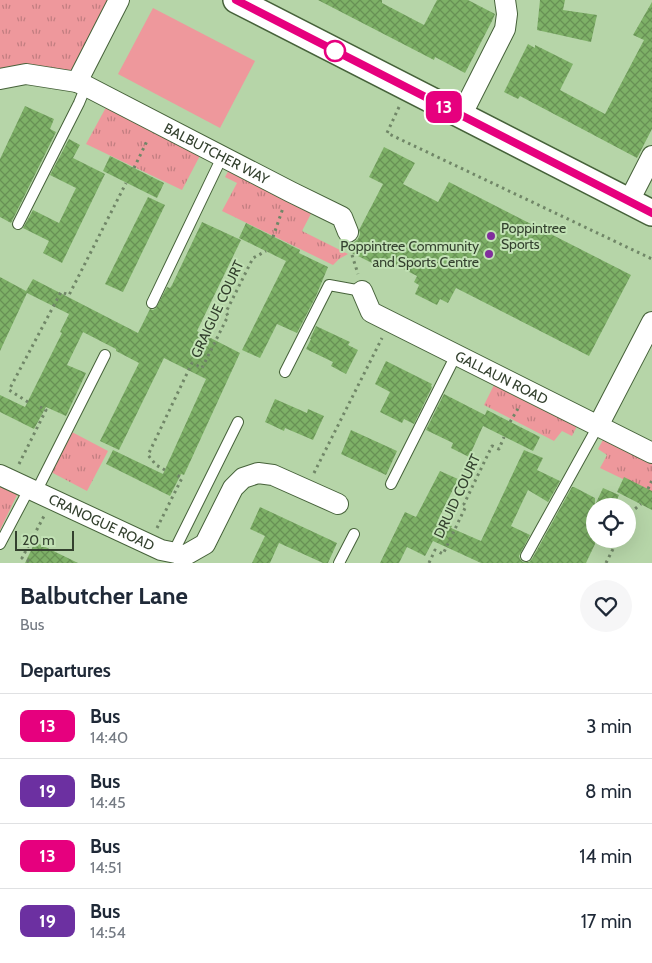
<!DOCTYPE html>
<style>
body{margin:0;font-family:Cabin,sans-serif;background:#f6f6f7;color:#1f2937;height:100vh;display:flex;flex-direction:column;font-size:19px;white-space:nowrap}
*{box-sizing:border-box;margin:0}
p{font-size:16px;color:#747a83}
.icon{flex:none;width:28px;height:28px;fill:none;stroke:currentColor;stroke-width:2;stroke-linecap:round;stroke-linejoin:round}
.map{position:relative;height:563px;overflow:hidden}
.sheet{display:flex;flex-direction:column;background:#fff;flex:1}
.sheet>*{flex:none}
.badge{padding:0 10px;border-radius:8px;font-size:18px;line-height:32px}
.controls{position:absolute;left:586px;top:498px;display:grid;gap:10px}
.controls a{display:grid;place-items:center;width:50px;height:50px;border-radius:50%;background:#fff;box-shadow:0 5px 20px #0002;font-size:25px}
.scale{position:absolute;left:15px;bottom:12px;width:59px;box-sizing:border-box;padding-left:5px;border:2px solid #33402e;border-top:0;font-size:14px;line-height:18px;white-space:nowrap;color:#33402e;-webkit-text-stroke:4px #c2e2b5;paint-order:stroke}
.map>.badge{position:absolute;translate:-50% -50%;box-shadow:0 0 0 2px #fff}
h2{padding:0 20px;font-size:19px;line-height:45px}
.round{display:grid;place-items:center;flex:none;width:52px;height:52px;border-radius:26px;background:#f6f6f7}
.head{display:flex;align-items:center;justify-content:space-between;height:85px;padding:0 20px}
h1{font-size:24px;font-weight:700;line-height:38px}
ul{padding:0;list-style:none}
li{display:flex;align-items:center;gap:15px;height:65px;padding:0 20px;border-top:1px solid #e0e1e3}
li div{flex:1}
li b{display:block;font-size:19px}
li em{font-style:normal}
li .badge{min-width:55px;font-weight:700;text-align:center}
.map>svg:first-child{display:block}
.grass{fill:url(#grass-tufts)}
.pitch{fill:#ee989c}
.building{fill:url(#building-cross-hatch)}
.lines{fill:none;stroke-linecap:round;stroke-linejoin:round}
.service-casing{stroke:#46623a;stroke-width:12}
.minor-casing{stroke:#46623a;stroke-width:22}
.tertiary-casing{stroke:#46623a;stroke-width:28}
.path{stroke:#708667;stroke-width:3;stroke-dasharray:2.5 4;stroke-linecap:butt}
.service{stroke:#fff;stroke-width:10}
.minor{stroke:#fff;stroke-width:20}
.tertiary{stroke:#fff;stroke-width:25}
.line-casing{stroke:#fff;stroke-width:11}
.line{stroke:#e6007e;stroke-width:8}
.stop-dot{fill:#fff;stroke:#e6007e;stroke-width:2.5}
.poi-dot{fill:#812e9d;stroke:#c2e2b5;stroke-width:2}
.labels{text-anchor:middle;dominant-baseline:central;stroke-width:4;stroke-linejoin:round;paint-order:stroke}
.street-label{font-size:14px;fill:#33402e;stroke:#c2e2b5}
.poi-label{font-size:14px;fill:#33402e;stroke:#c2e2b5;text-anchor:start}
</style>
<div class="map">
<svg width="652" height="563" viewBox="0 0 652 563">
<defs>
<pattern id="grass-tufts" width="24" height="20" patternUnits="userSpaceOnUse" patternTransform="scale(1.25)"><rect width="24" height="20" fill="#ee989c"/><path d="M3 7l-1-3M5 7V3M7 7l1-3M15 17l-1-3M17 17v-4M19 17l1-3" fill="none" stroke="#c17d80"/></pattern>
<pattern id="building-cross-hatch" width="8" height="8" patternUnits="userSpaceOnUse" patternTransform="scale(1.25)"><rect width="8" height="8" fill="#7eb167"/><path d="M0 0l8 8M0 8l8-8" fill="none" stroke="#689155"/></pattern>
</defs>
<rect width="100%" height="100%" fill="#b6d5a8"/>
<g class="grass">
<path d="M0 0H119L77 82 0 79Z"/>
<path d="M110 100 204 148 182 190 86 144Z"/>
<path d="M231 166 314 208 302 231 348 254 339 259 333 265 222 211 237 183 225 177Z"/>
<path d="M495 383 578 424 572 436 562 431 554 441 484 405Z"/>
<path d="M72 432 108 451 87 491 51 472Z"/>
<path d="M605 436 652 460V493L600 468 607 455 598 449Z"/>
<path d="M0 484 18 493 0 530Z"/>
</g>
<path class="pitch" d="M153 8 255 61 220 128 118 74Z"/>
<g class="building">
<path d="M318 0H382V3L424 25 437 0H468L495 14 492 21 465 73 435 57 434 60Z"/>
<path d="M540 0H565L563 10 597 15 591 42 537 30Z"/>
<path d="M652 2V129L637 158 520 96 518 99 504 92 528 44 535 48V45L573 64 560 90 605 114 644 40 633 35Z"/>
<path d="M25 106 54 119 50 129 56 132 11 223 0 217V159Z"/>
<path d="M69 139 80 145 73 158 105 174 62 263 43 253 49 241 23 228 33 210 59 223 76 188 50 175Z"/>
<path d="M384 147 415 163 403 184 438 202 449 182 631 275 589 356 456 288 448 303 440 299 437 305 415 294 419 285 414 282 417 276 384 259 380 267 348 251 353 243 358 239 360 234 359 230 383 184 369 177Z"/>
<path d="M110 156 164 183 157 198 103 171Z"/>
<path d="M148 197 165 205 123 292 105 284Z"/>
<path d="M202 222 241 240 197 331 240 353 184 475 181 474 170 496 106 464 113 450 163 474 206 379 164 358 119 450 100 441 139 363 116 351V349L83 332 67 365 86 373 66 416 46 407 34 429 0 412V395L25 407 62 333 60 332 69 314 27 293 0 351V277L26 291 33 279 138 333 150 309 153 310 156 308 167 287 170 288 172 285Z"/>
<path d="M246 223 300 250 299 253 328 267 316 296 297 333 277 324 260 358 242 350 286 261 239 238Z"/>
<path d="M316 326 350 342 348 345 358 350 346 374 331 366 333 362 306 349 311 339H310Z"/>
<path d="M386 361 432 384 431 386 432 387 414 424 404 419 402 423 380 412 390 392 375 384Z"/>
<path d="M444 394 485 415 487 410 540 437 533 451 483 426 469 457 451 448 453 443 426 430Z"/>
<path d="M275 399 307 413 308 409 324 416 313 440 285 428 284 431 265 422Z"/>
<path d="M351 430 397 451 386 475 341 454Z"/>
<path d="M524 450 543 458 537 470 560 481 548 502 528 490 511 526 530 535 519 556 520 559 523 562H529L532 559 572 487H574L595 498V505L603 488 619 495 614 506H595V544L586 563H481L433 541 425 556 407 547 399 563H380L405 512 416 517 440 471 458 479 438 520 452 526 451 528 481 541Z"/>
<path d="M624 477 652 491V510L617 492Z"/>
<path d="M260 507 337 543 328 563H323L279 543 270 563H252L265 536 250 529Z"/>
<path d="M35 542 78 563H25Z"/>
</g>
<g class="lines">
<defs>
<g id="service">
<path d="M18 224 79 103 86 86"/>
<path d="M152 303 222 157"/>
<path d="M285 372 329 285 362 291"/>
<path d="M391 484 456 355"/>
<path d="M36 492 105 355"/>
<path d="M0 544 29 489"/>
<path d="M176 553 177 545 238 422"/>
<path d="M526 556 598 426"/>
<path d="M339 563 354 534"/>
</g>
<g id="minor">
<path id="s1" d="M0 79 26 74 77 82 86 86 291 192 342 217 348 232"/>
<path d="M77 82 119 0"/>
<path d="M461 116 505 29 507 14 505 0"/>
<path d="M629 201 652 156"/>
<path id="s2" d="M362 291 371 312 652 453"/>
<path d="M598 426 652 322"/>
<path id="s3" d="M0 475 161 550 176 553 184 556 205 544 233 488 243 478 258 473 273 475 338 504"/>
</g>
<path id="tertiary" d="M236 0 652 213"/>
</defs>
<use href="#service" class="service-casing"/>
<use href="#minor" class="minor-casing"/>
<use href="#tertiary" class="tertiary-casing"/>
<g class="path">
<path d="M399 107 387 133 652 259"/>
<path d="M134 168 148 139"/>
<path d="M273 237 283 208"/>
<path d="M352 255 358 274"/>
<path d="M28 402 9 390 61 292 69 295 126 183"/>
<path d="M510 422 519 407"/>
<path d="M19 464 46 410 40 407"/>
<path d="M165 470 156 465 148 455 192 363 202 368 228 316 226 312 253 258 266 251"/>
<path d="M314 473 382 338"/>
<path d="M648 489 652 480"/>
<path d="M628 519 630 513 641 504"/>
<path d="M157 528 182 478 177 475"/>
<path d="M29 561 22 558 44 516"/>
<path d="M429 563 435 550 443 554 466 506 464 504 492 446 499 449 504 437"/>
<path d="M606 563 618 539"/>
</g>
<use href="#service" class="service"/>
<use href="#minor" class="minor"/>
<use href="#tertiary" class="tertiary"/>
</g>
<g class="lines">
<defs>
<path id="line" d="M236 0 652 213"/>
</defs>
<use href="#line" class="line-casing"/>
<use href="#line" class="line"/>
</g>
<circle class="stop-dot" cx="335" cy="51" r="10"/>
<g class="poi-dot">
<circle cx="491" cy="236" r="5"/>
<circle cx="489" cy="254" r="5"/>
</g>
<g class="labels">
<g class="street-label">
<text stroke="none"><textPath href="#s1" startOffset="235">BALBUTCHER WAY</textPath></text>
<text transform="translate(217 309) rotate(-65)">GRAIGUE COURT</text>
<text stroke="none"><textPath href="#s2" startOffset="169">GALLAUN ROAD</textPath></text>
<text transform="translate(457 496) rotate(-65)">DRUID COURT</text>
<text stroke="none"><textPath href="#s3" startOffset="112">CRANOGUE ROAD</textPath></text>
</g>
<g class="poi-label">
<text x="501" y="228">Poppintree<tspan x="501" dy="16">Sports</tspan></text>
<text x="479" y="246" text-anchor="end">Poppintree Community<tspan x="479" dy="16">and Sports Centre</tspan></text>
</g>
</g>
</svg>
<div class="controls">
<a><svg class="icon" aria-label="locate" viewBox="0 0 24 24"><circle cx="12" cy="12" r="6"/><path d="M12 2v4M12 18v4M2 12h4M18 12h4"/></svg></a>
</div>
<div class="scale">20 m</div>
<b class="badge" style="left:444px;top:107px;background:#e6007e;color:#fff">13</b>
</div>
<section class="sheet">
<div class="head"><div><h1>Balbutcher Lane</h1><p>Bus</p></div><a class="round"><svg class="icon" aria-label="heart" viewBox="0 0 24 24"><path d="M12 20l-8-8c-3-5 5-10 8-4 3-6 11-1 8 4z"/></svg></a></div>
<h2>Departures</h2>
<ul>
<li><span class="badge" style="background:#e6007e;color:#fff">13</span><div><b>Bus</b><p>14:40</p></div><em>3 min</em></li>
<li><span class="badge" style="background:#6c30a1;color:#fff">19</span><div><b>Bus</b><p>14:45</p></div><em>8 min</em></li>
<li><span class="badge" style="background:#e6007e;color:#fff">13</span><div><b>Bus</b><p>14:51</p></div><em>14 min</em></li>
<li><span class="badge" style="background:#6c30a1;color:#fff">19</span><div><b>Bus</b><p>14:54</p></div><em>17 min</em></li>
</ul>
</section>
